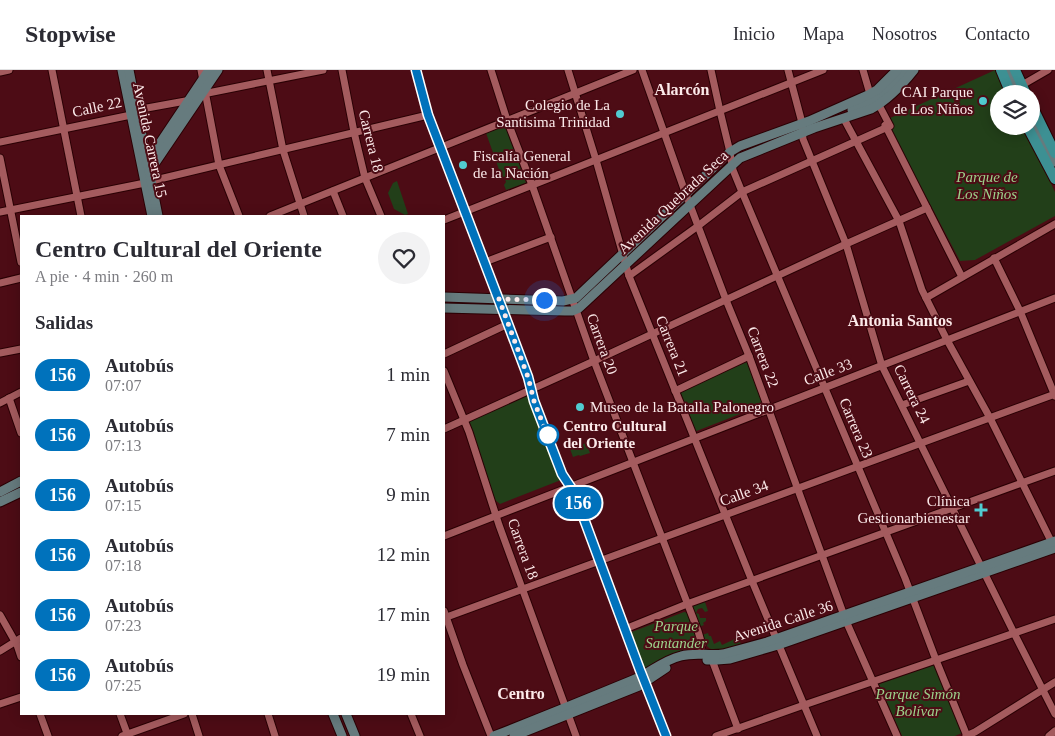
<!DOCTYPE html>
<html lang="es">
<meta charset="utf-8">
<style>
body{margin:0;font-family:"Times New Roman",serif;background:#f2f2f3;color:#2b2b33;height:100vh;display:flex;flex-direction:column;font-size:19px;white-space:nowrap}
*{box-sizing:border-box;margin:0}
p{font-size:16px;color:#7c7c81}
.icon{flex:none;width:28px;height:28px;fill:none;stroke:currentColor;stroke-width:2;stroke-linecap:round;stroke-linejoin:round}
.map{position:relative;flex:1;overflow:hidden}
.drawer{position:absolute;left:20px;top:145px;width:425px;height:500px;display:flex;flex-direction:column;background:#fff;border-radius:0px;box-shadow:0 2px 12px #0003}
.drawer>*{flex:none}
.badge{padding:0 10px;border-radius:16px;font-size:18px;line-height:32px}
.controls{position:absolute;left:990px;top:15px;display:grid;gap:10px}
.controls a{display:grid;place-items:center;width:50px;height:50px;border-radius:50%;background:#fff;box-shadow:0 2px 12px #0003;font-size:25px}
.you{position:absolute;width:25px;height:25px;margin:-12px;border:4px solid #fff;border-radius:50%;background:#1a73e8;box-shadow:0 0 0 8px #1a73e833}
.map>.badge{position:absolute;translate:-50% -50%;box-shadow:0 0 0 2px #fff}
h2{padding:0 15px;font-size:19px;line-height:45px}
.round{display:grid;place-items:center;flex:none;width:52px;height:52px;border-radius:26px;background:#f2f2f3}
.overview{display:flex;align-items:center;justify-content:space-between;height:85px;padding:0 15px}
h1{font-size:24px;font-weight:600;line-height:38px}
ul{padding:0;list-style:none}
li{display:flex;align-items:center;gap:15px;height:60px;padding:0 15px}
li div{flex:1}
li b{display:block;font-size:19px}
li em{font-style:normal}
li .badge{min-width:55px;font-weight:700;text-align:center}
header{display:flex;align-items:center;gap:30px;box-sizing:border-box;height:70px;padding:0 25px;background:#fff;border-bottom:1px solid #e1e1e2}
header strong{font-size:24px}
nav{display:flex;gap:28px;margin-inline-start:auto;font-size:18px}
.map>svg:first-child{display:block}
.green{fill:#223f19}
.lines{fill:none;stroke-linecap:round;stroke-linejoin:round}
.minor-casing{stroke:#2a0004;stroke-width:9}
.major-casing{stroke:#2a0004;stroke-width:11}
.highway-casing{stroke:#2a0004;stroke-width:12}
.minor{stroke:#a45b5e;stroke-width:7}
.major{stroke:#667b7e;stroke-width:9}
.highway{stroke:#3d9093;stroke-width:10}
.line-casing{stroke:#fff;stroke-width:11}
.line{stroke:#0072bc;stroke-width:8}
.walk{stroke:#fceaea;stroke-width:5;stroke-dasharray:0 9}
.poi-dot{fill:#51ccd1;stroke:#4d0c15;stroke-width:2}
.stop-dot{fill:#fff;stroke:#0072bc;stroke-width:2.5}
.labels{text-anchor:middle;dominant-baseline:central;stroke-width:4;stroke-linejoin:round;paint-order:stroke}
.poi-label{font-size:15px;fill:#fceaea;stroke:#4d0c15;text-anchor:end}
.street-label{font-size:15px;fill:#fceaea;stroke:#4d0c15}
.park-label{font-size:15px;font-style:italic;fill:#9cd28b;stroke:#4d0c15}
.stop-label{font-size:15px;font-weight:bold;fill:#fceaea;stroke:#4d0c15;text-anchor:start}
.neighbourhood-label{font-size:16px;font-weight:bold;fill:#fceaea;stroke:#4d0c15}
</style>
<header>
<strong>Stopwise</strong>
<nav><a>Inicio</a><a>Mapa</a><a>Nosotros</a><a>Contacto</a></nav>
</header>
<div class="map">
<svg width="1055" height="666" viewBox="0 0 1055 666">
<rect width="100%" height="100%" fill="#4d0c15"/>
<g class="green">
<path d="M995 0H998L1009 24H999V56H1024L1055 122V146L975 190 960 191 891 60 893 59 888 49Z"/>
<path d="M505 54 526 113 506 120 504 115 506 112 504 107 502 108 486 63Z"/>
<path d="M397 111 408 144 405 145 394 139 388 123 393 113Z"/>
<path d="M747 292 763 335 694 362 678 322Z"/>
<path d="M527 325 561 410 500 434 495 430 468 352Z"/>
<path d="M586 373 590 383 580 386 579 385 573 387 570 379Z"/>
<path d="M705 532 708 541 705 542 702 538 698 539 696 543 699 544 700 548H706V551L703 553 704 555 699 557 692 537 695 534Z"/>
<path d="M684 542 688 543 699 572V575L695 581 646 599 644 598 629 563Z"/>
<path d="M708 563 709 566H711L714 574 720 571 722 575 739 567 740 569 739 570 741 574C733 576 714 584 708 577 705 574 703 569 702 565Z"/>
<path d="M934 595 962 663 955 666H902L879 614Z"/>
</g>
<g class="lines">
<defs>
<g id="minor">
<path d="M52 0 81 146"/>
<path d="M201 0 219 95 239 146"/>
<path d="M267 0 283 80 304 146"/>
<path d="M342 0 354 62 365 108 381 146"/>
<path d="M416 0 428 45 528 307 534 331 562 404 573 422 640 600 666 666"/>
<path d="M491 0 507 50 532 115 594 291 698 561 702 575 699 583"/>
<path d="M568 0 596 90 629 206 752 511 817 666"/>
<path d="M642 0 684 119 726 230 749 286 846 551 897 666"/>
<path d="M711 0 720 41 729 78 733 100 742 122 905 508 936 590 967 666"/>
<path d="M788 0 801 49 803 69 846 174 882 296 1014 563 1055 644"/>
<path d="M863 0 870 24"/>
<path d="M0 2 9 0"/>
<path d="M1022 15 1048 0"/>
<path d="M203 24 323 0"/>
<path d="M844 49 899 151 922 220 947 270 990 348 1054 477"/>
<path d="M885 55 962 207"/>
<path d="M0 72 131 45 136 40 191 30"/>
<path d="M0 88 21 192"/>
<path d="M151 111 428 45"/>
<path d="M333 121 343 146"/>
<path d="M0 142 145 113"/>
<path d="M270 146 633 0"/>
<path d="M444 150 823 0"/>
<path d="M994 188 1020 241 1055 326"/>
<path d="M485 192 551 167"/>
<path d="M629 206 698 156 742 122 890 56 879 35"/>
<path d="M0 213 21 208"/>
<path d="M926 228 1055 154"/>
<path d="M0 283 21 279"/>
<path d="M444 284 508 254"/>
<path d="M444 301 469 362 499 455 576 666"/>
<path d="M675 321 749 286"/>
<path d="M9 328 21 363"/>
<path d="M0 333 21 322"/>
<path d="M902 335 969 311"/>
<path d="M444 359 594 291 846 174 927 138"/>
<path d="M444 466 1055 228"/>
<path d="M444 541 463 595 491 666"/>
<path d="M0 545 17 575 21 587"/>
<path d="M444 548 1055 324"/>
<path d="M625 559 687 534 1055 401"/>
<path d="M0 581 21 568"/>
<path d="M712 590 738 659"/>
<path d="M0 634 21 627"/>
<path d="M40 644 48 666"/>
<path d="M120 644 128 666"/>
<path d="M192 644 199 666"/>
<path d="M268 644 275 666"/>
<path d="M411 644 420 666"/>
<path d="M122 666 184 644"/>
<path d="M716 666 804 635 936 590 1055 549"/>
<path d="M966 666 975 662 1055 612"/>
<path d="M1049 666 1055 661"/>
</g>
<g id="major">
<path d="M122 0 152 146"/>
<path d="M129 0 158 146"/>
<path d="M1008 0 1018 24"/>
<path d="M852 40C876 31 888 19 905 0"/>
<path d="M1031 51 1055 92"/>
<path d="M146 94 209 0"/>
<path d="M149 102 218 0"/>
<path d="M444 227 563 231 576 228 730 82 740 76 809 51 870 24 877 20 897 0"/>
<path d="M444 238 565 241H572L579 238 740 88 814 58 871 39C888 30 902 15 914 0"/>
<path d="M0 422 21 411"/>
<path d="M0 432 21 422"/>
<path d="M707 590H717L730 589 778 575 1055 478"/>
<path d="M333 644 342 666"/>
<path d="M346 644 355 666"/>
<path d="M494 666C540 648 587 629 633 610 651 603 661 591 681 586 695 582 709 586 723 584L767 572 1055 471"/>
<path d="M514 666 639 616 666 598"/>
</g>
<g id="highway">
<path d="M1001 0 1011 24"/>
<path d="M1015 0 1026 24"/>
<path d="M1031 34 1055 83"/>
<path d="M1027 56 1055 109"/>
</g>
</defs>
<use href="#minor" class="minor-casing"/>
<use href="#major" class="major-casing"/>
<use href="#highway" class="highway-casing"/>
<use href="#minor" class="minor"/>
<use href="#major" class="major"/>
<use href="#highway" class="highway"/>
</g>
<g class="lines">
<defs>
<path id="line" d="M416 0 428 45 508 254 528 307 534 331 562 404 574 422 640 600 666 666"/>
</defs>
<use href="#line" class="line-casing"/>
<use href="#line" class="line"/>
<path class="walk" d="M544 230 499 229 528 307 534 331 548 367V365"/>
</g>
<g class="poi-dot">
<circle cx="983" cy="31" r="5"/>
<circle cx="620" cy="44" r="5"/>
<circle cx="463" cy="95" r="5"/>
<circle cx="580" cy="337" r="5"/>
<path d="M978.5 432.5h5v5h5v5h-5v5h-5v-5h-5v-5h5z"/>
</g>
<circle class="stop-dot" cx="548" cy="365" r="10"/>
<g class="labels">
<g class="poi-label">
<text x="973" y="22">CAI Parque<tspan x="973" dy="17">de Los Niños</tspan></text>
<text x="610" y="35">Colegio de La<tspan x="610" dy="17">Santisima Trinidad</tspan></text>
<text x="473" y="86" text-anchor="start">Fiscalía General<tspan x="473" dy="17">de la Nación</tspan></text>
<text x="590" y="337" text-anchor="start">Museo de la Batalla Palonegro</text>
<text x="970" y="431">Clínica<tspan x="970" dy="17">Gestionarbienestar</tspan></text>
</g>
<g class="street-label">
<text transform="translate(97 37) rotate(-12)">Calle 22</text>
<text transform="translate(150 70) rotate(78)">Avenida Carrera 15</text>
<text transform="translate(371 71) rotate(76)">Carrera 18</text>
<text transform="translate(673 132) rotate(-43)">Avenida Quebrada Seca</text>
<text transform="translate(602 274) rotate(70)">Carrera 20</text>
<text transform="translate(672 276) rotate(68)">Carrera 21</text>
<text transform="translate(763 287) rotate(69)">Carrera 22</text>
<text transform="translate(828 302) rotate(-21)">Calle 33</text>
<text transform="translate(912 324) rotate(64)">Carrera 24</text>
<text transform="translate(856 358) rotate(67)">Carrera 23</text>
<text transform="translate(744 423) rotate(-20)">Calle 34</text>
<text transform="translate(523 479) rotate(70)">Carrera 18</text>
<text transform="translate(783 551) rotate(-18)">Avenida Calle 36</text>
</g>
<g class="park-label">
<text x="987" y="107">Parque de<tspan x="987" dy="17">Los Niños</tspan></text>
<text x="676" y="556">Parque<tspan x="676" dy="17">Santander</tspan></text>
<text x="918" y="624">Parque Simón<tspan x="918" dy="17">Bolívar</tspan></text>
</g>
<g class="stop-label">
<text x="563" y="356">Centro Cultural<tspan x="563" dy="17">del Oriente</tspan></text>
</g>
<g class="neighbourhood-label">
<text x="682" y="19">Alarcón</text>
<text x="900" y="250">Antonia Santos</text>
<text x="521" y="623">Centro</text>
</g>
</g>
</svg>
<div class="controls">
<a><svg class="icon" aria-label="layers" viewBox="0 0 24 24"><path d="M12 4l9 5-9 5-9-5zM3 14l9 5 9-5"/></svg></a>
</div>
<div class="you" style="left:544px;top:230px"></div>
<b class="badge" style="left:578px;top:433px;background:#0072bc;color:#fff">156</b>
<section class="drawer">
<div class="overview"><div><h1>Centro Cultural del Oriente</h1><p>A pie · 4 min · 260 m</p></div><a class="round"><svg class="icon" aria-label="heart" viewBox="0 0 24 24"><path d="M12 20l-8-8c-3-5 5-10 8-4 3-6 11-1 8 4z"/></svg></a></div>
<h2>Salidas</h2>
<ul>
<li><span class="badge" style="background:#0072bc;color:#fff">156</span><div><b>Autobús</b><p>07:07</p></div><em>1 min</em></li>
<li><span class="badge" style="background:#0072bc;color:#fff">156</span><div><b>Autobús</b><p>07:13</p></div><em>7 min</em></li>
<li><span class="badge" style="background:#0072bc;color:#fff">156</span><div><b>Autobús</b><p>07:15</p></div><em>9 min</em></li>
<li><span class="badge" style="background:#0072bc;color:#fff">156</span><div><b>Autobús</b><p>07:18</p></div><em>12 min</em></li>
<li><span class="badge" style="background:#0072bc;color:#fff">156</span><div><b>Autobús</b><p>07:23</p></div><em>17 min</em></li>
<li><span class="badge" style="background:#0072bc;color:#fff">156</span><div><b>Autobús</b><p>07:25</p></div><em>19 min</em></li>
</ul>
</section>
</div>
